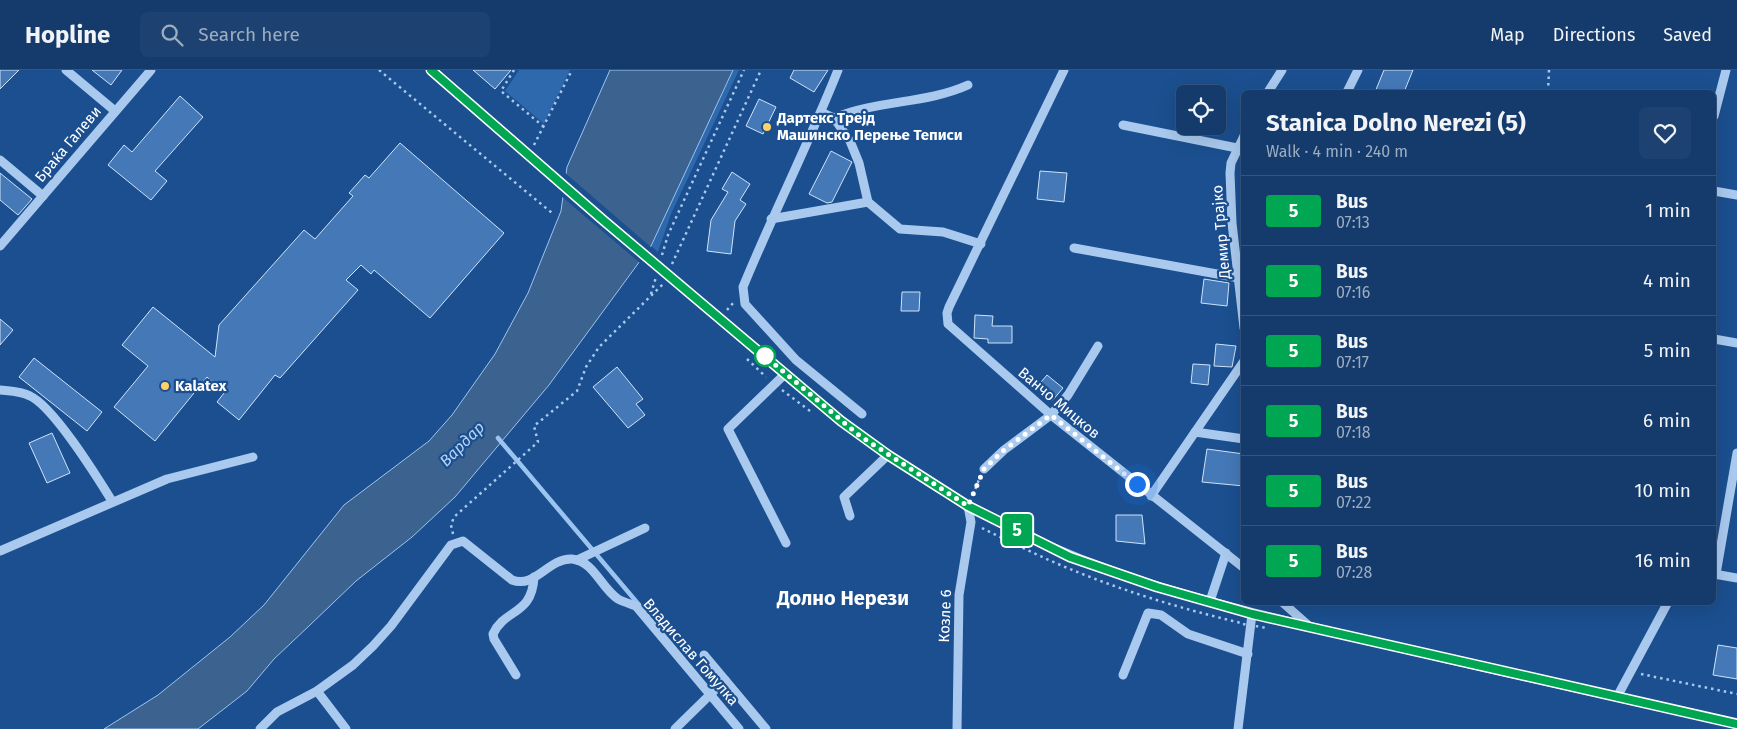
<!DOCTYPE html>
<meta charset="utf-8">
<style>
body{margin:0;font-family:"Fira Sans",sans-serif;background:#1d4271;color:#f1f3f6;height:100vh;display:flex;flex-direction:column;font-size:19px;white-space:nowrap}
*{box-sizing:border-box;margin:0}
p{font-size:16px;color:#9dadc1}
.icon{flex:none;width:28px;height:28px;fill:none;stroke:currentColor;stroke-width:2;stroke-linecap:round;stroke-linejoin:round}
.map{position:relative;flex:1;overflow:hidden}
.panel{position:absolute;left:1241px;top:20px;width:475px;height:515px;display:flex;flex-direction:column;background:#143b6b;border-radius:8px;box-shadow:0 5px 20px #0002,0 0 0 1px #33557e}
.panel>*{flex:none}
.badge{padding:0 10px;border-radius:4px;font-size:18px;line-height:32px}
.tools{position:absolute;left:1176px;top:15px;display:grid;gap:10px}
.tools a{display:grid;place-items:center;width:50px;height:50px;border-radius:8px;background:#143b6b;box-shadow:0 5px 20px #0002,0 0 0 1px #33557e;font-size:25px}
.you{position:absolute;width:25px;height:25px;margin:-12px;border:4px solid #fff;border-radius:50%;background:#1a73e8;box-shadow:0 0 0 8px #1a73e833}
.map>.badge{position:absolute;translate:-50% -50%;box-shadow:0 0 0 2px #fff}
.round{display:grid;place-items:center;flex:none;width:52px;height:52px;border-radius:8px;background:#1d4271}
.overview{display:flex;align-items:center;justify-content:space-between;height:85px;padding:0 25px}
h1{font-size:24px;font-weight:700;line-height:38px}
ul{padding:0;list-style:none}
li{display:flex;align-items:center;gap:15px;height:70px;padding:0 25px;border-top:1px solid #33557e}
li div{flex:1}
li b{display:block;font-size:19px}
li em{font-style:normal}
li .badge{min-width:55px;font-weight:700;text-align:center}
header{display:flex;align-items:center;gap:30px;box-sizing:border-box;height:70px;padding:0 25px;background:#143b6b;border-bottom:1px solid #33557e}
header strong{font-size:24px}
nav{display:flex;gap:28px;margin-inline-start:auto;font-size:18px}
.search{width:350px;height:45px;background:#1d4271;display:flex;align-items:center;gap:12px;box-sizing:border-box;padding:0 18px;border-radius:8px;color:#9dadc1;font-size:19px}
.map>svg:first-child{display:block}
.green{fill:#2e69ad}
.water{fill:#3c6290;stroke:#9cc4f0}
.pier{fill:#1b4f8f}
.lines{fill:none;stroke-linecap:round;stroke-linejoin:round}
.stream{stroke:#9cc4f0;stroke-width:4.5}
.building{fill:#4478b7;stroke:#cfe3fa}
.path{stroke:#a9c9ee;stroke-width:2.5;stroke-dasharray:2.5 4;stroke-linecap:butt}
.minor{stroke:#a9c9ee;stroke-width:9}
.path-bridge{stroke:#a9c9ee;stroke-width:2.5;stroke-dasharray:2.5 4;stroke-linecap:butt}
.minor-bridge{stroke:#a9c9ee;stroke-width:9}
.line-casing{stroke:#fff;stroke-width:11}
.line{stroke:#00a651;stroke-width:8}
.walk{stroke:#fff;stroke-width:5;stroke-dasharray:0 9}
.poi-dot{fill:#ffd166;stroke:#1b4f8f;stroke-width:2}
.stop-dot{fill:#fff;stroke:#00a651;stroke-width:2.5}
.labels{text-anchor:middle;dominant-baseline:central;stroke-width:4.5;stroke-linejoin:round;paint-order:stroke}
.poi-label{font-size:15px;font-weight:bold;fill:#fff;stroke:#1b4f8f;text-anchor:start}
.street-label{font-size:15px;fill:#fff;stroke:#1b4f8f}
.water-label{font-size:16px;font-style:italic;fill:#b5d3f5;stroke:#1b4f8f}
.district-label{font-size:20px;font-weight:bold;fill:#fff;stroke:#1b4f8f}
</style>
<header>
<strong>Hopline</strong>
<div class="search"><svg class="icon" aria-label="search" viewBox="0 0 24 24"><circle cx="10" cy="10" r="6"/><path d="M15 15l6 6"/></svg>Search here</div>
<nav><a>Map</a><a>Directions</a><a>Saved</a></nav>
</header>
<div class="map">
<svg width="1737" height="659" viewBox="0 0 1737 659">
<rect width="100%" height="100%" fill="#1b4f8f"/>
<g class="green">
<path d="M519 0H570L544 54 505 21Z"/>
<path d="M733 0H739L671 144 658 182 651 176Z"/>
</g>
<path class="water" d="M610 0H733L651 176 549 315 455 427 412 467 356 511 310 555 274 589 247 621 198 659H104L158 625 230 567 264 535 344 435 429 371 452 345 495 284 528 223 561 141 567 97Z"/>
<path class="pier" d="M563 101 652 178 640 193 561 126Z"/>
<g class="lines">
<path class="stream" d="M498 368 640 536"/>
</g>
<g class="building">
<path d="M0 0H19L0 19Z"/>
<path d="M92 0H122L111 15Z"/>
<path d="M473 0H511L495 19Z"/>
<path d="M794 0H828L814 22 790 8Z"/>
<path d="M1384 0H1413L1404 22H1375Z"/>
<path d="M180 26 203 47 155 101 167 111 151 130 108 95 124 75 132 82Z"/>
<path d="M759 29 776 37 763 64 746 56Z"/>
<path d="M400 73 504 163 430 248 374 200 371 204 361 195 346 210 358 220 280 308 275 305 239 350 217 332 224 323 207 307 155 371 114 337 148 296 122 275 153 237 215 287 219 255 304 160 315 169 353 126 349 123 365 105 369 108Z"/>
<path d="M831 81 852 92 832 132 827 133 809 124Z"/>
<path d="M1040 101 1067 103 1064 132 1037 129Z"/>
<path d="M732 102 750 114 740 130 746 134 735 151 731 184 707 181 711 150 728 122 722 119Z"/>
<path d="M0 103 32 129 18 145 0 130Z"/>
<path d="M1204 209 1229 213 1227 236 1201 233Z"/>
<path d="M902 222H920L919 241H901Z"/>
<path d="M975 245 993 246 992 256H1012V273H988V269L974 268Z"/>
<path d="M0 249 13 260 0 275Z"/>
<path d="M1216 274 1236 276 1232 297 1214 296Z"/>
<path d="M34 288 102 342 87 361 19 307Z"/>
<path d="M1193 294 1210 295 1208 315 1191 313Z"/>
<path d="M617 297 643 329 636 334 645 345 628 358 593 317Z"/>
<path d="M1047 305 1063 318 1052 331 1036 318Z"/>
<path d="M52 363 70 403 47 413 29 373Z"/>
<path d="M1207 379 1244 384V416L1202 412Z"/>
<path d="M1116 445H1142L1145 474 1116 471Z"/>
<path d="M1718 575 1737 578V609L1713 605Z"/>
</g>
<g class="lines">
<g class="path">
<path d="M379 0 552 143"/>
<path d="M514 0 501 21 544 57"/>
<path d="M1548 22 1549 0"/>
<path d="M534 75 572 0"/>
<path d="M662 185 668 165 744 0"/>
<path d="M672 194 761 0"/>
<path d="M651 224 656 207"/>
<path d="M727 240 734 232"/>
<path d="M747 289 766 307"/>
<path d="M782 320 810 341"/>
<path d="M973 425 980 407"/>
<path d="M982 458 1006 470"/>
<path d="M453 464 451 455 454 447 538 372 534 356 577 321 586 297 599 277 663 214"/>
<path d="M1011 472C1084 509 1162 534 1241 553"/>
<path d="M1641 604 1737 624"/>
</g>
<g class="minor">
<path d="M66 0 115 41"/>
<path d="M431 0 644 185"/>
<path d="M838 0C809 73 773 144 743 217L745 234 796 290 862 344"/>
<path d="M1064 0 949 237 947 243 948 254 1051 345 1244 498"/>
<path d="M1268 22 1282 0"/>
<path d="M1347 22 1358 0"/>
<path d="M821 42 834 48C877 30 926 34 968 15"/>
<path d="M1714 46 1726 0"/>
<path d="M834 48 850 71 859 93 868 132 900 159 943 162 981 174"/>
<path d="M1123 55 1237 78"/>
<path d="M1244 66 1231 93 1230 103 1232 153 1244 258"/>
<path d="M0 90 43 126"/>
<path d="M1714 121 1737 125"/>
<path d="M771 149 868 132"/>
<path d="M0 176 151 0"/>
<path d="M1074 178 1239 208"/>
<path d="M666 203C762 285 856 372 967 435 1097 509 1228 537 1371 571 1493 600 1615 627 1737 654"/>
<path d="M1714 269 1737 273"/>
<path d="M785 304 728 359 786 473"/>
<path d="M0 320C9 321 21 321 30 326 54 337 97 407 112 431"/>
<path d="M1195 362 1244 369"/>
<path d="M984 399 1004 380 1051 345 1068 325 1098 276"/>
<path d="M1151 426 1244 291"/>
<path d="M850 446 844 427 888 385"/>
<path d="M0 481 167 409 253 387"/>
<path d="M577 490 645 458"/>
<path d="M1714 504 1737 508"/>
<path d="M1716 504 1737 383"/>
<path d="M1210 531 1226 483"/>
<path d="M1282 532 1308 555"/>
<path d="M704 585 766 659"/>
<path d="M516 605 494 569 493 564C505 538 532 546 534 507"/>
<path d="M1123 605 1148 543 1161 545 1188 564 1248 584"/>
<path d="M317 621 346 659"/>
<path d="M1617 627 1668 532"/>
<path d="M260 659 277 642 317 621 353 595 373 576 391 556 451 475 463 471 512 510C535 519 548 488 572 489 594 491 601 518 618 529 623 532 631 534 636 536L739 659"/>
<path d="M675 659 725 610"/>
<path d="M957 659 959 525 971 452 968 436"/>
<path d="M1238 659 1252 544"/>
</g>
<path class="path-bridge" d="M1243 554 1267 558"/>
<path class="minor-bridge" d="M644 185 666 203"/>
</g>
<g class="lines">
<defs>
<path id="line" d="M431 0 603 150 841 351 888 385 968 436 1070 487 1157 517 1252 544 1737 654"/>
</defs>
<use href="#line" class="line-casing"/>
<use href="#line" class="line"/>
<path class="walk" d="M765 286 760 282 860 366 968 436 984 399 1004 380 1051 345 1137 414"/>
</g>
<g class="poi-dot">
<circle cx="767" cy="57" r="5"/>
<circle cx="165" cy="316" r="5"/>
</g>
<circle class="stop-dot" cx="765" cy="286" r="10"/>
<g class="labels">
<g class="poi-label">
<text x="777" y="48">Дартекс Трејд<tspan x="777" dy="17">Машинско Перење Теписи</tspan></text>
<text x="175" y="316">Kalatex</text>
</g>
<g class="street-label">
<text transform="translate(68 74) rotate(-50)">Браќа Галеви</text>
<text transform="translate(1221 162) rotate(-95)">Демир Трајко</text>
<text transform="translate(1059 333) rotate(40)">Ванчо Мицков</text>
<text transform="translate(945 546) rotate(-88)">Козле 6</text>
<text transform="translate(691 582) rotate(49)">Владислав Гомулка</text>
</g>
<g class="water-label">
<text transform="translate(462 374) rotate(-45)">Вардар</text>
</g>
<g class="district-label">
<text x="843" y="528">Долно Нерези</text>
</g>
</g>
</svg>
<div class="tools">
<a><svg class="icon" aria-label="locate" viewBox="0 0 24 24"><circle cx="12" cy="12" r="6"/><path d="M12 2v4M12 18v4M2 12h4M18 12h4"/></svg></a>
</div>
<div class="you" style="left:1137px;top:414px"></div>
<b class="badge" style="left:1017px;top:460px;background:#00a651;color:#fff">5</b>
<section class="panel">
<div class="overview"><div><h1>Stanica Dolno Nerezi (5)</h1><p>Walk · 4 min · 240 m</p></div><a class="round"><svg class="icon" aria-label="heart" viewBox="0 0 24 24"><path d="M12 20l-8-8c-3-5 5-10 8-4 3-6 11-1 8 4z"/></svg></a></div>
<ul>
<li><span class="badge" style="background:#00a651;color:#fff">5</span><div><b>Bus</b><p>07:13</p></div><em>1 min</em></li>
<li><span class="badge" style="background:#00a651;color:#fff">5</span><div><b>Bus</b><p>07:16</p></div><em>4 min</em></li>
<li><span class="badge" style="background:#00a651;color:#fff">5</span><div><b>Bus</b><p>07:17</p></div><em>5 min</em></li>
<li><span class="badge" style="background:#00a651;color:#fff">5</span><div><b>Bus</b><p>07:18</p></div><em>6 min</em></li>
<li><span class="badge" style="background:#00a651;color:#fff">5</span><div><b>Bus</b><p>07:22</p></div><em>10 min</em></li>
<li><span class="badge" style="background:#00a651;color:#fff">5</span><div><b>Bus</b><p>07:28</p></div><em>16 min</em></li>
</ul>
</section>
</div>
